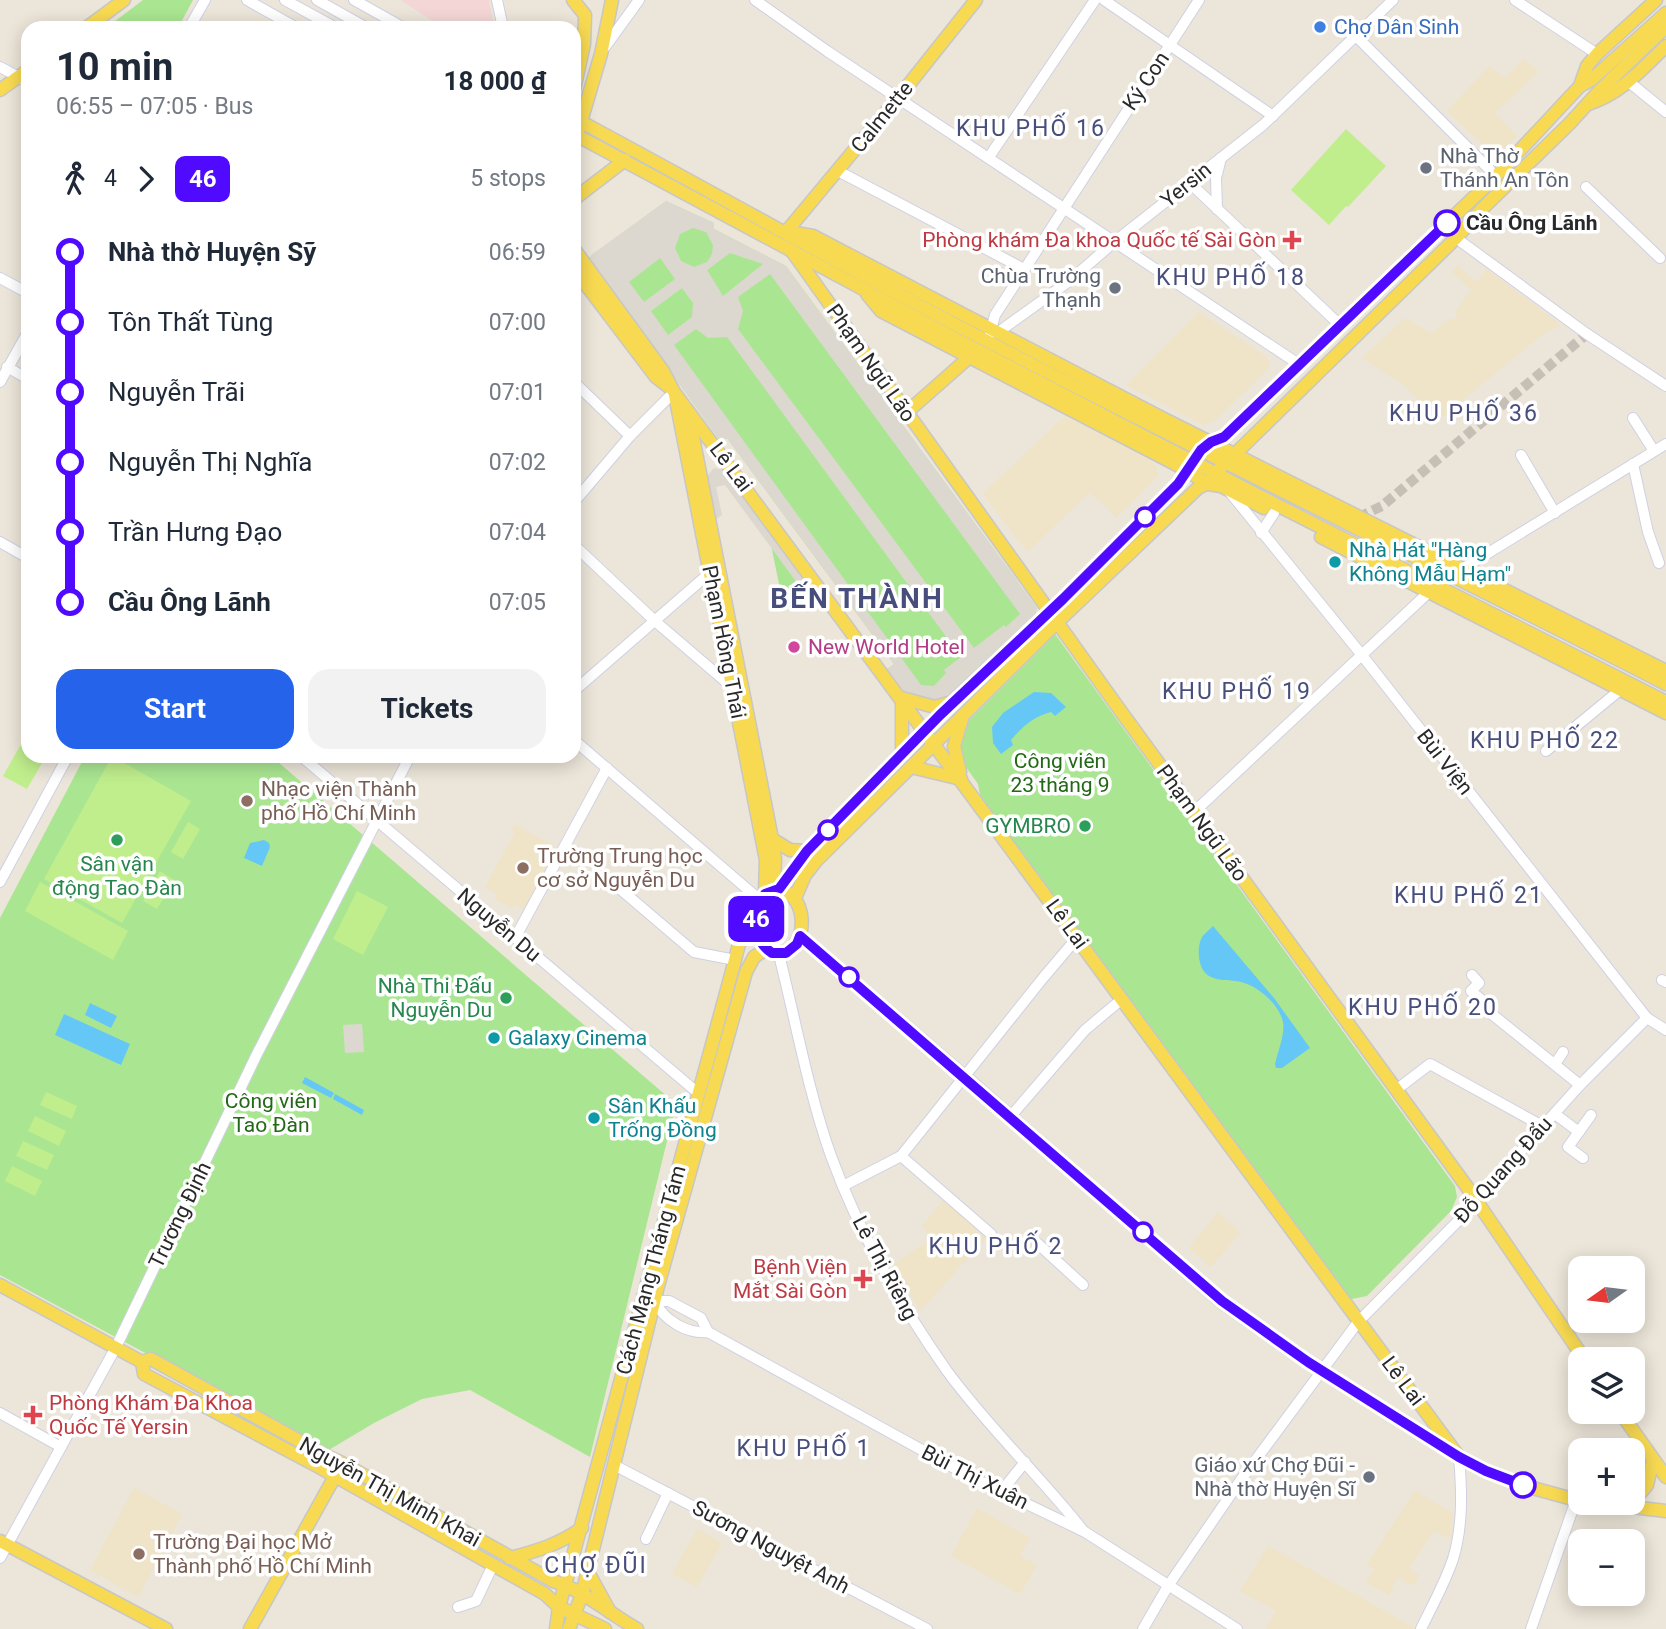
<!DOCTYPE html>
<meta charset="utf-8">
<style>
body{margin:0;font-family:Roboto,sans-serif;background:#f2f2f3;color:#1f2937;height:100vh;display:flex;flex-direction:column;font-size:26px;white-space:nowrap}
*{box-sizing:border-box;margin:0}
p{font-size:23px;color:#747a83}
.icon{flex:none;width:38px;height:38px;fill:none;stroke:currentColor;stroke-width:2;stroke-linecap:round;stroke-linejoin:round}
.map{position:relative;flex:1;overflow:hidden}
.drawer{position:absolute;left:21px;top:21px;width:560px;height:742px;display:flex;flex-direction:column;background:#fff;border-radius:21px;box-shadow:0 4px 18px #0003}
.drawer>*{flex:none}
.badge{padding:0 14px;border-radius:10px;font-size:24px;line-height:46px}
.needle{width:46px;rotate:256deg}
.buttons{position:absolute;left:1568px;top:1256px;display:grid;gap:14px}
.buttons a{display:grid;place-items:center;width:77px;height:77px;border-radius:14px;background:#fff;box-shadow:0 4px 18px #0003;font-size:35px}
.map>.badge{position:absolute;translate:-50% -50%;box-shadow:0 0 0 4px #fff}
.legs{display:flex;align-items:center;gap:10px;height:77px;padding:0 35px;font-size:23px}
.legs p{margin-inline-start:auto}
.headline{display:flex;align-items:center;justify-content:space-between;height:119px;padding:0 35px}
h1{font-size:38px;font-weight:700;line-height:52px}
.primary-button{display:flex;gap:14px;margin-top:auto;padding:14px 35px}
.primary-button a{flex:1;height:80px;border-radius:21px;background:#2563eb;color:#fff;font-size:28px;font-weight:700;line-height:80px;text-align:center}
.primary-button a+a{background:#f2f2f3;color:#1f2937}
ul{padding:0 35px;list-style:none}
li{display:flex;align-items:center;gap:24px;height:70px;font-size:26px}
li i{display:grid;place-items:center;width:10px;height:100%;margin:0 9px;background:currentColor}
li i::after{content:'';width:18px;height:18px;margin:-9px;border:5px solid;border-radius:50%;background:#fff}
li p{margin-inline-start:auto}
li:first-child i{background:linear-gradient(#0000 50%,currentColor 0)}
li:last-child i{background:linear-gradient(currentColor 50%,#0000 0)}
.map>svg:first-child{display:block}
.education{fill:#efe4c7}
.medical{fill:#f4d6d6}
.green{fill:#aae692}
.pitch{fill:#c0ee8d}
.plaza{fill:#dcd8d0;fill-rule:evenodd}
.water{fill:#65c7f5}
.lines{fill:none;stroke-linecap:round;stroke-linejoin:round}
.minor-tunnel{stroke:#c5bfb6;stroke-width:10;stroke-dasharray:10 5;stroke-linecap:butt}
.minor-casing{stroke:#cfd1e3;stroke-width:12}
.major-casing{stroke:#c7c7c7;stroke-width:15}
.minor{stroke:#fff;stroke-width:10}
.major{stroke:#f8da52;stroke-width:12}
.line-1-casing{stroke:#fff;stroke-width:16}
.line-1{stroke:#4f0aff;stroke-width:10}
.shop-dot{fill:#3f7fe0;stroke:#fff;stroke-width:2.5}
.worship-dot{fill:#6b7280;stroke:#fff;stroke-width:2.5}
.stop-1-dot{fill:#fff;stroke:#4f0aff;stroke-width:3.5}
.health-dot{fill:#e0444e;stroke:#fff;stroke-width:2.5}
.culture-dot{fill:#0f9aa8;stroke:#fff;stroke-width:2.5}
.hotel-dot{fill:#d1479c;stroke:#fff;stroke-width:2.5}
.education-dot{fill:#8d6e63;stroke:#fff;stroke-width:2.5}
.leisure-dot{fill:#2e9e5b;stroke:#fff;stroke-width:2.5}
.labels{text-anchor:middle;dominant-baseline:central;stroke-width:7;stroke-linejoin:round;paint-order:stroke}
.shop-label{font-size:21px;fill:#366cbe;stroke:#fff;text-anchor:start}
.street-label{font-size:21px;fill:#292929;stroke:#fff}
.worship-label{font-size:21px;fill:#5b616d;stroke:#fff;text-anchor:end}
.stop-label{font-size:21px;font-weight:bold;fill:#292929;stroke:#fff;text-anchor:start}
.health-label{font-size:21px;fill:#be3a42;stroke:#fff;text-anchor:end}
.culture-label{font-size:21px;fill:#0d838f;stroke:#fff;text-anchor:start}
.hotel-label{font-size:21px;fill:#b23c85;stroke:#fff;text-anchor:start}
.park-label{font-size:21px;fill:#226915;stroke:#fff}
.education-label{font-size:21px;fill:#785e54;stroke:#fff;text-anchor:start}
.leisure-label{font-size:21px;fill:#27864d;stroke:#fff;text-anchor:end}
.neighbourhood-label{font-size:23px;letter-spacing:2px;fill:#474e7c;stroke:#fff}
.district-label{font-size:28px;font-weight:bold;letter-spacing:2px;fill:#474e7c;stroke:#fff}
</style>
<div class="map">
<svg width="1666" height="1629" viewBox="0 0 1666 1629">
<rect width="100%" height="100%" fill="#ece5d9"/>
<g class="education">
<path d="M1524 59 1539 72 1495 113 1517 136 1500 152 1493 154 1447 111 1489 66 1505 78Z"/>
<path d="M1457 265 1476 282 1487 269 1561 325 1542 335 1438 420 1404 385 1362 358 1405 318 1431 333 1451 318 1453 320 1457 316 1455 312 1471 290 1452 272Z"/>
<path d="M1199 312 1268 358 1269 368 1214 421 1203 425 1126 385Z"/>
<path d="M1065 416 1148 458 1156 466 1158 476 1116 518 1099 500 1089 493 1028 551 1016 538 983 493Z"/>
<path d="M514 824 560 849 527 911 516 905 513 909 495 899 497 894 485 887 515 832 512 830Z"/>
<path d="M946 1197 980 1226 986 1238 920 1311 894 1264 931 1239 922 1226Z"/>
<path d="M1218 1212 1240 1233 1211 1267 1189 1248Z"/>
<path d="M134 1488 182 1514 138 1597 90 1570Z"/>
<path d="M1415 1491 1454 1514 1451 1539 1434 1531 1409 1568 1419 1575 1413 1586 1397 1577 1389 1595 1366 1583 1374 1569 1367 1564Z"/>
<path d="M977 1508 1030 1538 1020 1556 1037 1565 1020 1594 951 1556Z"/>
<path d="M697 1529 722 1543 697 1587 672 1574Z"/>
<path d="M1268 1546 1358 1596 1416 1629H1266L1276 1611 1240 1591Z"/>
</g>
<path class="medical" d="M401 0H489L494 28H443Z"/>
<g class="green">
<path d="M143 0H193L178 28H106Z"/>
<path d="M666 201 714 223V229L786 266 1037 608 1035 615 945 700 887 669 894 664 727 438 721 442 589 258Z"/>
<path d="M771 545 803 591 788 595 780 589Z"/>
<path d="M1055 634 1455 1186 1457 1197 1451 1211 1367 1296 1352 1299 1346 1295 980 795 978 784 961 760 957 749 968 721Z"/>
<path d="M85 756H271L676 1104 590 1457 470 1390 422 1399 374 1423 322 1454 149 1355 0 1275V918Z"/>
<path d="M775 908 783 909C789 919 789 931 781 939L773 936C769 927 768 915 775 908Z"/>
</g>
<g class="pitch">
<path d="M1346 129 1386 166 1348 207 1346 206 1329 225 1291 190Z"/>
<path d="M28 732V756H46L27 789 3 776Z"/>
<path d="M112 756 191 801 122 923 44 879Z"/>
<path d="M188 822 200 829 183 859 171 852Z"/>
<path d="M160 871 174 880 157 909 143 901Z"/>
<path d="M40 882 128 931 113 960 25 911Z"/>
<path d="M357 891 388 907 363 955 333 939Z"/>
<path d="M46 1092 77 1106 72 1119 40 1105Z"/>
<path d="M35 1116 66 1131 59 1146 28 1131Z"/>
<path d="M23 1141 54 1155 47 1170 16 1156Z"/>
<path d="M12 1166 42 1181 35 1196 5 1181Z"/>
</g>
<g class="plaza">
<path d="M666 201 714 223V229L786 266 1037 608 1035 615 945 700 940 702 907 695 887 669 894 664 727 438 721 442 590 260 591 255ZM693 228 706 232 713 245 712 254 707 262 694 267 681 261 675 248 680 234ZM730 253 763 264 723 296 707 270ZM660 258 675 279 644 302 629 282ZM770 274 1020 614 1006 627 1004 625 974 648 738 329 743 311 738 297ZM682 288 693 303 692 317 668 335 651 311ZM696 329 708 338 727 337 961 657 944 670 946 673 934 686 921 685 674 345Z"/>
<path d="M714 468 723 470 806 583 807 587 804 593 789 596 803 591 725 485 716 487 722 515 716 519 707 476Z"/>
<path d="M362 1024 364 1052 345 1053 343 1025Z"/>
</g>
<g class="water">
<path d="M1034 692 1051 693 1066 707 1055 716 1051 712C1033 717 1023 726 1011 740L1013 745 1001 754 993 743 992 727 1003 713Z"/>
<path d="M264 840 269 843 270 847 262 866 244 858 250 843Z"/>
<path d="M1213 926 1274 998 1310 1048 1282 1068H1276L1275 1064C1278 1051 1285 1035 1283 1022 1279 1004 1258 986 1241 982 1231 979 1219 982 1209 976 1198 970 1196 948 1202 937 1205 933 1210 929 1213 926Z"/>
<path d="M90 1003 117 1016 111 1028 85 1015Z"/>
<path d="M64 1014 130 1044 121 1065 55 1035Z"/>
<path d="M305 1077 334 1093 331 1098 302 1083Z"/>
<path d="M335 1094 364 1110 362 1115 333 1099Z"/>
</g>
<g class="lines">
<path class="minor-tunnel" d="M1359 517 1382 506 1587 334"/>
<defs>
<g id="minor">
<path d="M247 0 297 28"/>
<path d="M285 0 336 28"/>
<path d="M317 0 367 28"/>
<path d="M354 0 404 28"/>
<path d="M497 0 503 28"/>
<path d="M755 0 827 51 1300 365"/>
<path d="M1104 0 1273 116"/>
<path d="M1515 0 1597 54"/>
<path d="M189 28 205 0"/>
<path d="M1356 36 1496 176"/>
<path d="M605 47 639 0"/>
<path d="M0 67 28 82"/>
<path d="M1629 82 1666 112"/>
<path d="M989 157 1095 0"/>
<path d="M838 171 1024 269"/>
<path d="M1190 183 1341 326"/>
<path d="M1586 187 1660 258"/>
<path d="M1217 209 1216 178 1221 158"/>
<path d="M1456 238 1587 334 1666 386"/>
<path d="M0 278 28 293"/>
<path d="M997 333 1068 282 1113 243 1263 125 1393 0"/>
<path d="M990 334 995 315 1199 0"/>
<path d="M7 367 28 379"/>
<path d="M0 382 28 332"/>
<path d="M574 382 630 436"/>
<path d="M1633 418 1654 451"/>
<path d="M1521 455 1555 513"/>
<path d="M1633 464 1648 532 1659 563"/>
<path d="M1228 490 1361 654 1647 1018 1666 1030"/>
<path d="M574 502 630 436 674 392"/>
<path d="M1261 533 1274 513"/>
<path d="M0 542 28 558"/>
<path d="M574 545 656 622 732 687"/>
<path d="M1462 569 1666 444"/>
<path d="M574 691 713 570"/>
<path d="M574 740 760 900"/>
<path d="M1546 751 1620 690"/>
<path d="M301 756 698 1093"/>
<path d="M1194 812 1429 592"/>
<path d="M606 877 694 952 735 960"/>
<path d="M0 882 68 756"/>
<path d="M515 938 607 768"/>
<path d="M779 955C796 1022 808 1091 831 1156 859 1233 900 1304 947 1371 988 1427 1039 1475 1082 1529"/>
<path d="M1472 975 1479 983 1471 991 1482 1000 1478 1003 1580 1085"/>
<path d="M1662 980 1666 982"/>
<path d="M1555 1064 1563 1052"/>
<path d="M1396 1090 1430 1064 1544 1127"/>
<path d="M1555 1114 1579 1132"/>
<path d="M1011 1116 1085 1030 1122 999"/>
<path d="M901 1156 991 1234"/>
<path d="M1583 1158 1568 1147 1591 1115"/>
<path d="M843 1186 901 1156 1043 978 1077 938"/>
<path d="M1037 1243 1083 1285"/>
<path d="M651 1301H669L701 1318 708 1332 969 1476 1085 1532 1237 1629"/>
<path d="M655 1302C665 1321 687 1334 708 1332"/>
<path d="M0 1413 61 1447"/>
<path d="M614 1465 927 1629"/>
<path d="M1000 1493 1025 1462"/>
<path d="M646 1539 668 1493"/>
<path d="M0 1558 116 1347 257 1054 410 756"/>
<path d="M458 1607 476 1601 493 1565"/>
<path d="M1143 1629 1168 1586 1240 1481 1358 1322 1461 1218 1580 1085 1647 1018"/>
<path d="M1421 1629C1432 1606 1445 1583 1453 1559 1463 1526 1462 1491 1459 1457"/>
<path d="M1531 1629 1576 1500"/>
</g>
<g id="major">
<path d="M573 0 585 15 584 44 574 90"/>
<path d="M86 28 124 0"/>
<path d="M1580 86 1587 66 1597 54 1656 0"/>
<path d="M0 90 28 70"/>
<path d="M1588 104C1621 94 1642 69 1666 46"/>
<path d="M574 118C712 192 848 269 987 341 1212 458 1440 568 1666 684"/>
<path d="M579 128 601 54 612 0"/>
<path d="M574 134 960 341 1277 505 1666 702"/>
<path d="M574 199 625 160"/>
<path d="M786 232 906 88 976 0"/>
<path d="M795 233 813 236 1160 417 1666 671"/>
<path d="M574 249 663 371 674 392 1459 1457"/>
<path d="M791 250 1117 706 1467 1187 1585 1360"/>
<path d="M574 269 656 377 669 387"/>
<path d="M867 294 881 311 1181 467 1208 484 1221 486 1264 508"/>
<path d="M675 395 766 860 765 894"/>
<path d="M688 412 772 839 775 858 774 886"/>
<path d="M906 413 974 353"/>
<path d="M1321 537 1666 713"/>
<path d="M902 698 935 707 952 702"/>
<path d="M902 754V699"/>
<path d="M911 767 961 779"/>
<path d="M960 772 954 746 962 719"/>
<path d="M772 839 790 850 807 851"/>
<path d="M774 889C808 888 812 948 779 955 749 949 749 902 774 889Z"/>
<path d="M779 889 807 851 953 701 1063 599 1178 484 1201 450 1211 442 1224 437 1496 176 1580 86 1591 80 1666 13"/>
<path d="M795 898 805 875 816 861 1045 634 1198 488C1216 481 1217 466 1234 455L1456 238 1482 209 1570 123 1600 90 1666 27"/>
<path d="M800 936 975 1086 1222 1302 1308 1362 1459 1457 1486 1471 1529 1487 1580 1501"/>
<path d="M0 1285 142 1362 151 1359 325 1455 342 1463 553 1581C583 1590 609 1613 637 1629"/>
<path d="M142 1362 144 1374 319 1467 545 1594 559 1607 605 1629"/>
<path d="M1620 1412 1666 1477"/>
<path d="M1633 1502 1647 1485 1653 1460"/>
<path d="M1600 1503 1666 1511"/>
<path d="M0 1541 166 1629"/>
<path d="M510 1558C537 1551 560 1544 582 1528"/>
<path d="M588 1572 610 1612"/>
<path d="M250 1629 339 1469"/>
<path d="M556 1629 559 1607 735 960 739 944 756 916"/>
<path d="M569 1629 582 1594 658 1286 746 972 754 957 766 949"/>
</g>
</defs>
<use href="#minor" class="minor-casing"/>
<use href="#major" class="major-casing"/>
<use href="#minor" class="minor"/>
<use href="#major" class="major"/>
</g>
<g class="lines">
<defs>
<path id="line-1" d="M1447 223 1224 437 1211 442 1201 450 1178 484 1063 599 940 715 807 851 779 889 765 894C751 912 753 941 772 953H786L797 944 800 936 1222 1301 1308 1362 1459 1457 1486 1471 1523 1485"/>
</defs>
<use href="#line-1" class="line-1-casing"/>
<use href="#line-1" class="line-1"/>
</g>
<circle class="shop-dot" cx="1320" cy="27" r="7"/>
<g class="worship-dot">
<circle cx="1426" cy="168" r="7"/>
<circle cx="1115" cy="288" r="7"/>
<circle cx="1369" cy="1477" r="7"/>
</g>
<g class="stop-1-dot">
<circle cx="1447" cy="223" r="12"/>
<circle cx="1145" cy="517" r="9"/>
<circle cx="828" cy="830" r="9"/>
<circle cx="849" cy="977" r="9"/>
<circle cx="1143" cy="1232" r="9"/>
<circle cx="1523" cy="1485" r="12"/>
</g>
<g class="health-dot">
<path d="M1288.5 229.5h7v7h7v7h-7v7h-7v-7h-7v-7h7z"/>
<path d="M859.5 1268.5h7v7h7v7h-7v7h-7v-7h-7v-7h7z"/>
<path d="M29.5 1404.5h7v7h7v7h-7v7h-7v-7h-7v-7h7z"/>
</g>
<g class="culture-dot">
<circle cx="1335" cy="562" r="7"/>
<circle cx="494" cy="1038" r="7"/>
<circle cx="594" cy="1118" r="7"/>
</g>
<circle class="hotel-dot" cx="794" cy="647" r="7"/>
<g class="education-dot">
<circle cx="247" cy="801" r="7"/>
<circle cx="523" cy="868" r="7"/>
<circle cx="139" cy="1554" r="7"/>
</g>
<g class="leisure-dot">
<circle cx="1085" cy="826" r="7"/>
<circle cx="117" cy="840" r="7"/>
<circle cx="506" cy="998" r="7"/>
</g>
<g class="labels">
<g class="shop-label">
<text x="1334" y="27">Chợ Dân Sinh</text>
</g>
<g class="street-label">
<text transform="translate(1146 81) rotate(-56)">Ký Con</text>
<text transform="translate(882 117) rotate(-51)">Calmette</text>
<text transform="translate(1186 185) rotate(-39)">Yersin</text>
<text transform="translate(871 363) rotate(55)">Phạm Ngũ Lão</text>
<text transform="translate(731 467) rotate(53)">Lê Lai</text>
<text transform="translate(724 642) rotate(79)">Phạm Hồng Thái</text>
<text transform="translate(1445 762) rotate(52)">Bùi Viện</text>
<text transform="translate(1202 823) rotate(54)">Phạm Ngũ Lão</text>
<text transform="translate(1067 924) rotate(54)">Lê Lai</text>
<text transform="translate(499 925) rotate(40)">Nguyễn Du</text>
<text transform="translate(1503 1170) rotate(-48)">Ðỗ Quang Ðẩu</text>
<text transform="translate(180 1215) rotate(-64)">Trương Định</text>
<text transform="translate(885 1268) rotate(62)">Lê Thị Riêng</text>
<text transform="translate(651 1270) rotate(-75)">Cách Mạng Tháng Tám</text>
<text transform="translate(1403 1381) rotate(53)">Lê Lai</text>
<text transform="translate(975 1477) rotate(27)">Bùi Thị Xuân</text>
<text transform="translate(390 1492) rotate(29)">Nguyễn Thị Minh Khai</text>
<text transform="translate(771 1547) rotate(28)">Sương Nguyệt Anh</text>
</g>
<g class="worship-label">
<text x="1440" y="156" text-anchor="start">Nhà Thờ<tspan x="1440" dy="24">Thánh An Tôn</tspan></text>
<text x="1101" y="276">Chùa Trường<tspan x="1101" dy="24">Thạnh</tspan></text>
<text x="1355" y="1465">Giáo xứ Chợ Đũi -<tspan x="1355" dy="24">Nhà thờ Huyện Sĩ</tspan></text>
</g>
<g class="stop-label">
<text x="1466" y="223">Cầu Ông Lãnh</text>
</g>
<g class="health-label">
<text x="1276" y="240">Phòng khám Đa khoa Quốc tế Sài Gòn</text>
<text x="847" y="1267">Bệnh Viện<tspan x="847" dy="24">Mắt Sài Gòn</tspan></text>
<text x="49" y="1403" text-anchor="start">Phòng Khám Đa Khoa<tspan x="49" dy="24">Quốc Tế Yersin</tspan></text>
</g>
<g class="culture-label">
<text x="1349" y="550">Nhà Hát "Hàng<tspan x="1349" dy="24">Không Mẫu Hạm"</tspan></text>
<text x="508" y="1038">Galaxy Cinema</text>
<text x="608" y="1106">Sân Khấu<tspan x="608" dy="24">Trống Đồng</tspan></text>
</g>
<g class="hotel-label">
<text x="808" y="647">New World Hotel</text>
</g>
<g class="park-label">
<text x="1060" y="761">Công viên<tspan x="1060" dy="24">23 tháng 9</tspan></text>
<text x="271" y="1101">Công viên<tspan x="271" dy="24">Tao Đàn</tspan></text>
</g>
<g class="education-label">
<text x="261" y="789">Nhạc viện Thành<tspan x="261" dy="24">phố Hồ Chí Minh</tspan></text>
<text x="537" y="856">Trường Trung học<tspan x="537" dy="24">cơ sở Nguyễn Du</tspan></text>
<text x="153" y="1542">Trường Đại học Mở<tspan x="153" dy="24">Thành phố Hồ Chí Minh</tspan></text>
</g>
<g class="leisure-label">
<text x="1071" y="826">GYMBRO</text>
<text x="117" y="864" text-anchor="middle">Sân vận<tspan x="117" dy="24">động Tao Đàn</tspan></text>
<text x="492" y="986">Nhà Thi Đấu<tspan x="492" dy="24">Nguyễn Du</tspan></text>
</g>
<g class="neighbourhood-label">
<text x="1031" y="128">KHU PHỐ 16</text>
<text x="1231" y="277">KHU PHỐ 18</text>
<text x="1464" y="413">KHU PHỐ 36</text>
<text x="1237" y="691">KHU PHỐ 19</text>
<text x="1545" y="740">KHU PHỐ 22</text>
<text x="1469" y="895">KHU PHỐ 21</text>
<text x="1423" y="1007">KHU PHỐ 20</text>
<text x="996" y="1246">KHU PHỐ 2</text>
<text x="804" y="1448">KHU PHỐ 1</text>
<text x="596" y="1565">CHỢ ĐŨI</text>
</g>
<g class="district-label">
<text x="857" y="598">BẾN THÀNH</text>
</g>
</g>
</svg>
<div class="buttons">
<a><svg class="needle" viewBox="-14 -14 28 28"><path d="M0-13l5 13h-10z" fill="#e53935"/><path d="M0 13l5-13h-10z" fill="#747a83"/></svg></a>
<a><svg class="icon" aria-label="layers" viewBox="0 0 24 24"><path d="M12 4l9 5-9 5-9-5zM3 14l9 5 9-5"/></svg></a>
<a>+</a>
<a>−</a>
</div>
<b class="badge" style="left:756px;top:919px;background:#4f0aff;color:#fff">46</b>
<section class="drawer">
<div class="headline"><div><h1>10 min</h1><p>06:55 – 07:05 · Bus</p></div><b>18 000 ₫</b></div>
<div class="legs"><svg class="icon" aria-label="walk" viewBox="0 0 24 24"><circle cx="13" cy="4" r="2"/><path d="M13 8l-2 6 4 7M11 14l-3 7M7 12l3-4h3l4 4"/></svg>4<svg class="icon" aria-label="forward" viewBox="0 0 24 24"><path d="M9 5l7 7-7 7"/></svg><b class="badge" style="background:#4f0aff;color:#fff">46</b><p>5 stops</p></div>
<ul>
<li><i style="color:#4f0aff"></i><b>Nhà thờ Huyện Sỹ</b><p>06:59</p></li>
<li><i style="color:#4f0aff"></i><span>Tôn Thất Tùng</span><p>07:00</p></li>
<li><i style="color:#4f0aff"></i><span>Nguyễn Trãi</span><p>07:01</p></li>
<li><i style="color:#4f0aff"></i><span>Nguyễn Thị Nghĩa</span><p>07:02</p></li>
<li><i style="color:#4f0aff"></i><span>Trần Hưng Đạo</span><p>07:04</p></li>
<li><i style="color:#4f0aff"></i><b>Cầu Ông Lãnh</b><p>07:05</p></li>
</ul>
<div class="primary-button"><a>Start</a><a>Tickets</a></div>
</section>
</div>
